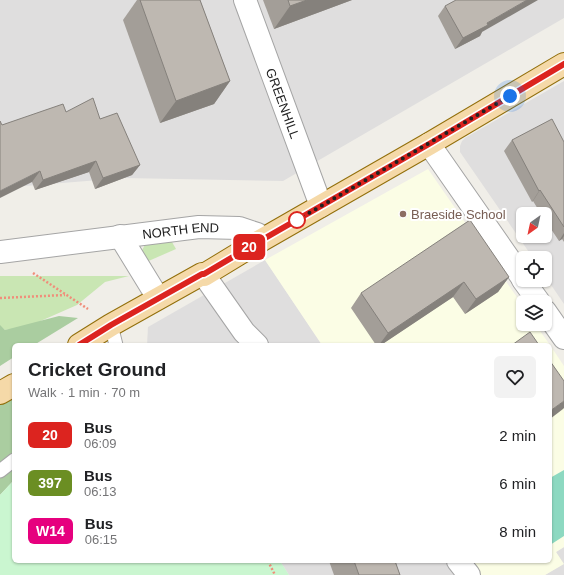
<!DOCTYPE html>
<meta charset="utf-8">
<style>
body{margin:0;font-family:Helvetica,sans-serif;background:#f2f2f2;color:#202124;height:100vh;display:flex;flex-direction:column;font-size:15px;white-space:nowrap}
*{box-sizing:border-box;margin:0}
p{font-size:13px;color:#757577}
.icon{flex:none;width:22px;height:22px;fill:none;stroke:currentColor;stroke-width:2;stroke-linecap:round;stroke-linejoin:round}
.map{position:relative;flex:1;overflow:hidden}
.sheet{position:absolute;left:12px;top:343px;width:540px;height:220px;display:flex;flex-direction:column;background:#fff;border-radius:6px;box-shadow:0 1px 3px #0004}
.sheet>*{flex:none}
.badge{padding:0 8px;border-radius:6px;font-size:14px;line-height:26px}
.needle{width:26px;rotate:213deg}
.fabs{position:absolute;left:516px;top:207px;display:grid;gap:8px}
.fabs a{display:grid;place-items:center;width:36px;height:36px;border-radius:6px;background:#fff;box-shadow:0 1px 3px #0004;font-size:20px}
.you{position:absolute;width:20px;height:20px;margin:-10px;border:3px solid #fff;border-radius:50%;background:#1a73e8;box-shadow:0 0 0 6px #1a73e833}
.map>.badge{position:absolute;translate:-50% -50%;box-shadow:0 0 0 2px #fff}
.round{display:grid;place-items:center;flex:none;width:42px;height:42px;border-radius:6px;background:#f2f2f2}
.headline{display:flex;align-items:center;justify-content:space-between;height:68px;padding:0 16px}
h1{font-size:19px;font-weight:700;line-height:30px}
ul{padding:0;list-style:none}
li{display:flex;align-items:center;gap:12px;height:48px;padding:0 16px}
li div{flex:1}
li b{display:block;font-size:15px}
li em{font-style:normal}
li .badge{min-width:44px;font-weight:700;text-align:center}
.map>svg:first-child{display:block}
.residential{fill:#dfdede;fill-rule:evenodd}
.education{fill:#fbfde5}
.grass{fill:#c9e6b3}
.forest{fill:#aacda0}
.park{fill:#caf6d0}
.pitch{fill:#8dd9c1}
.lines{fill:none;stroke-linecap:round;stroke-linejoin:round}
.lane-casing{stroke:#a5a5a5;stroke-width:15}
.street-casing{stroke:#a5a5a5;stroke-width:24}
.primary-casing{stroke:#926f0b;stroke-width:24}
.path{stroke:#f08e7a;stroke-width:2.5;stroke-dasharray:2 2;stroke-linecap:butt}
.lane{stroke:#fff;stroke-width:13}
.street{stroke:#fff;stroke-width:22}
.primary{stroke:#f5d9a8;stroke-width:22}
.wall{fill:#a39e98}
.shaded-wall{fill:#85817c}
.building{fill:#beb8b1;stroke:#85817c}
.line-casing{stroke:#fff;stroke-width:9}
.line{stroke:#dc241f;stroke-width:6}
.walk{stroke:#212121;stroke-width:4;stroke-dasharray:0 7.2}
.education-dot{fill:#8d6e63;stroke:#fff;stroke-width:1.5}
.stop-dot{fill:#fff;stroke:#dc241f;stroke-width:2}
.labels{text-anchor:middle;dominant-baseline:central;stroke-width:4;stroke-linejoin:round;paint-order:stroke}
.street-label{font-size:13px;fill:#212121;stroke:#fff}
.education-label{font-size:13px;fill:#785e54;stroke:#fff;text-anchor:start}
</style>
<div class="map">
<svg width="564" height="575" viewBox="0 0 564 575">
<rect width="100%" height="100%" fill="#f0eee8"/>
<g class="residential">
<path d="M0 0H564V18L283 181 124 178 0 188Z"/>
<path d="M564 81V304L545 276V258H533L460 152V146L462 141 465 138ZM523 214H545V236H523Z"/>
<path d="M265 260 322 345H147L148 327Z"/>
<path d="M564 547V575H545L563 564 556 552Z"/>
<path d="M280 561H467L477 575H289Z"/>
</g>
<g class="education">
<path d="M428 169 523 306V324H535L550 345H322L265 260Z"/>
<path d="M550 345 564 366V547L556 552 564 564 545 575H477L467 561H550Z"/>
</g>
<g class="grass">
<path d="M172 242 176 249 144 263 141 252 146 243Z"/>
<path d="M0 276H129L105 282 77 305 27 327 5 330 0 326Z"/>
</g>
<g class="forest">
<path d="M59 316 78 318 34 345H14V357L0 366V325L5 330Z"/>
<path d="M14 396V480L0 495V404Z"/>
</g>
<path class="park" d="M14 480V561H280L289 575H0V495Z"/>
<path class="pitch" d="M564 470V536L550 545V478Z"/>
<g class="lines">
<defs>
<g id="lane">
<path d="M111 325 116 345"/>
<path d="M0 471 14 460"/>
</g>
<g id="street">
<path id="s1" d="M245 0 321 206"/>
<path d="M429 144 523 279"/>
<path d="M120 236 158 298"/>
<path id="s2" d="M0 252 199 227 239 228 257 234 260 241"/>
<path d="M204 275 244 332 257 345"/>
<path d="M523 280 539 302"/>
<path d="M545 311 564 338"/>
<path d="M458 561 469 575"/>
</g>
<g id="primary">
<path d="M79 345 111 325 202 274 204 275 260 241 429 144 564 64"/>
<path d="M0 393 14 385"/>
</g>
</defs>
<use href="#lane" class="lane-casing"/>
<use href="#street" class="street-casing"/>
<use href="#primary" class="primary-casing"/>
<g class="path">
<path d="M33 273 88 309"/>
<path d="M0 298 65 295"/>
<path d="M268 561 275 575"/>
</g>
<use href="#lane" class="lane"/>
<use href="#street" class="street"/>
<use href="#primary" class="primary"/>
</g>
<g class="wall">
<path d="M137 0H200L230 81 214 104 160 123 123 20Z"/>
<path d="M263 0H352L274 29Z"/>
<path d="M445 6 482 32 480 36 455 49 438 16Z"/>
<path d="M66 112 100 119 140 165 132 175 95 189 89 172 35 190 32 182 2 125Z"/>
<path d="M512 140 564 142V242L562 239 559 241 545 220V214H541L533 201 532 202 504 151Z"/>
<path d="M509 277 498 292 465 314 453 297 381 345H376L351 308 361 293Z"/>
<path d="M329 561H395L400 575H334Z"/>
</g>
<g class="shaded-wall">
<path d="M307 0H352L274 29 290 6Z"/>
<path d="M527 0H538L482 32 480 36 455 49 463 38 487 23Z"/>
<path d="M230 81 214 104 160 123 176 101Z"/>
<path d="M96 161 89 172 35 190 43 180Z"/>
<path d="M140 165 132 175 95 189 103 178Z"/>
<path d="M40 171 32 182 0 198V191Z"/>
<path d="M540 190 533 201 532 202 539 191Z"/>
<path d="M564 233V236L562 239 559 241Z"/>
<path d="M509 277 498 292 465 314 476 299Z"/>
<path d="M464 282 453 297 381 345H379L388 333Z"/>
<path d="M564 401V408L563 409 550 419V411Z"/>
</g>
<g class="building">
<path d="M140 0H200L230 81 176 101Z"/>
<path d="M288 0H307L290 6Z"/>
<path d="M456 0H527L487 23 488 25 463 38 445 6Z"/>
<path d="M93 98 100 119 117 113 140 165 103 178 96 161 43 180 40 171 0 191V121L2 125 63 104 66 112Z"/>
<path d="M552 119 564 142V227L540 190 539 191 512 140Z"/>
<path d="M470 220 509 277 476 299 464 282 388 333 361 293Z"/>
<path d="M530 332 539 345H512Z"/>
<path d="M550 361 564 381V401L550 411Z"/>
<path d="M354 561H395L400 575H359Z"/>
</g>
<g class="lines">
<defs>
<path id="line" d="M79 345 111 325 202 274H204L260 241 429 144 564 64"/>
</defs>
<use href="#line" class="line-casing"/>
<use href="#line" class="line"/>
<path class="walk" d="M297 220 510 96"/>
</g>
<circle class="education-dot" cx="403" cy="214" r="4"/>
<circle class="stop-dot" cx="297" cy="220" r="8"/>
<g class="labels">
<g class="street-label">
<text stroke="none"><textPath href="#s1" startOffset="110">GREENHILL</textPath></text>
<text stroke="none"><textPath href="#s2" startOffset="182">NORTH END</textPath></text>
</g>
<g class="education-label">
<text x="411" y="214">Braeside School</text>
</g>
</g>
</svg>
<div class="fabs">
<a><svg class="needle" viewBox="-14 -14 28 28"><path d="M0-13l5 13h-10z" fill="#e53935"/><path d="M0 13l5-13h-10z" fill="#757577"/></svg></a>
<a><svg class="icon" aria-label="locate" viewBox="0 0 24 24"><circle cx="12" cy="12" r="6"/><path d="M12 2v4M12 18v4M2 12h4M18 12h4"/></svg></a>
<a><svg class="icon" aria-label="layers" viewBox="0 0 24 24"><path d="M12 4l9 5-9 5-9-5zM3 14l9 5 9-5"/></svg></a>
</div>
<div class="you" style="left:510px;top:96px"></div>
<b class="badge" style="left:249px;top:247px;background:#dc241f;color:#fff">20</b>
<section class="sheet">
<div class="headline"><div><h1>Cricket Ground</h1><p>Walk · 1 min · 70 m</p></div><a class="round"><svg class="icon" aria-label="heart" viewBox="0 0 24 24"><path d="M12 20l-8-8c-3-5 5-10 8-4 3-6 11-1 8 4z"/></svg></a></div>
<ul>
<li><span class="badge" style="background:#dc241f;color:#fff">20</span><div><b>Bus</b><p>06:09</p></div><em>2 min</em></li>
<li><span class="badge" style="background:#6b8e23;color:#fff">397</span><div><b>Bus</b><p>06:13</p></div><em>6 min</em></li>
<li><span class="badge" style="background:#e6007e;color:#fff">W14</span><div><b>Bus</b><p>06:15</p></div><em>8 min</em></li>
</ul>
</section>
</div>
